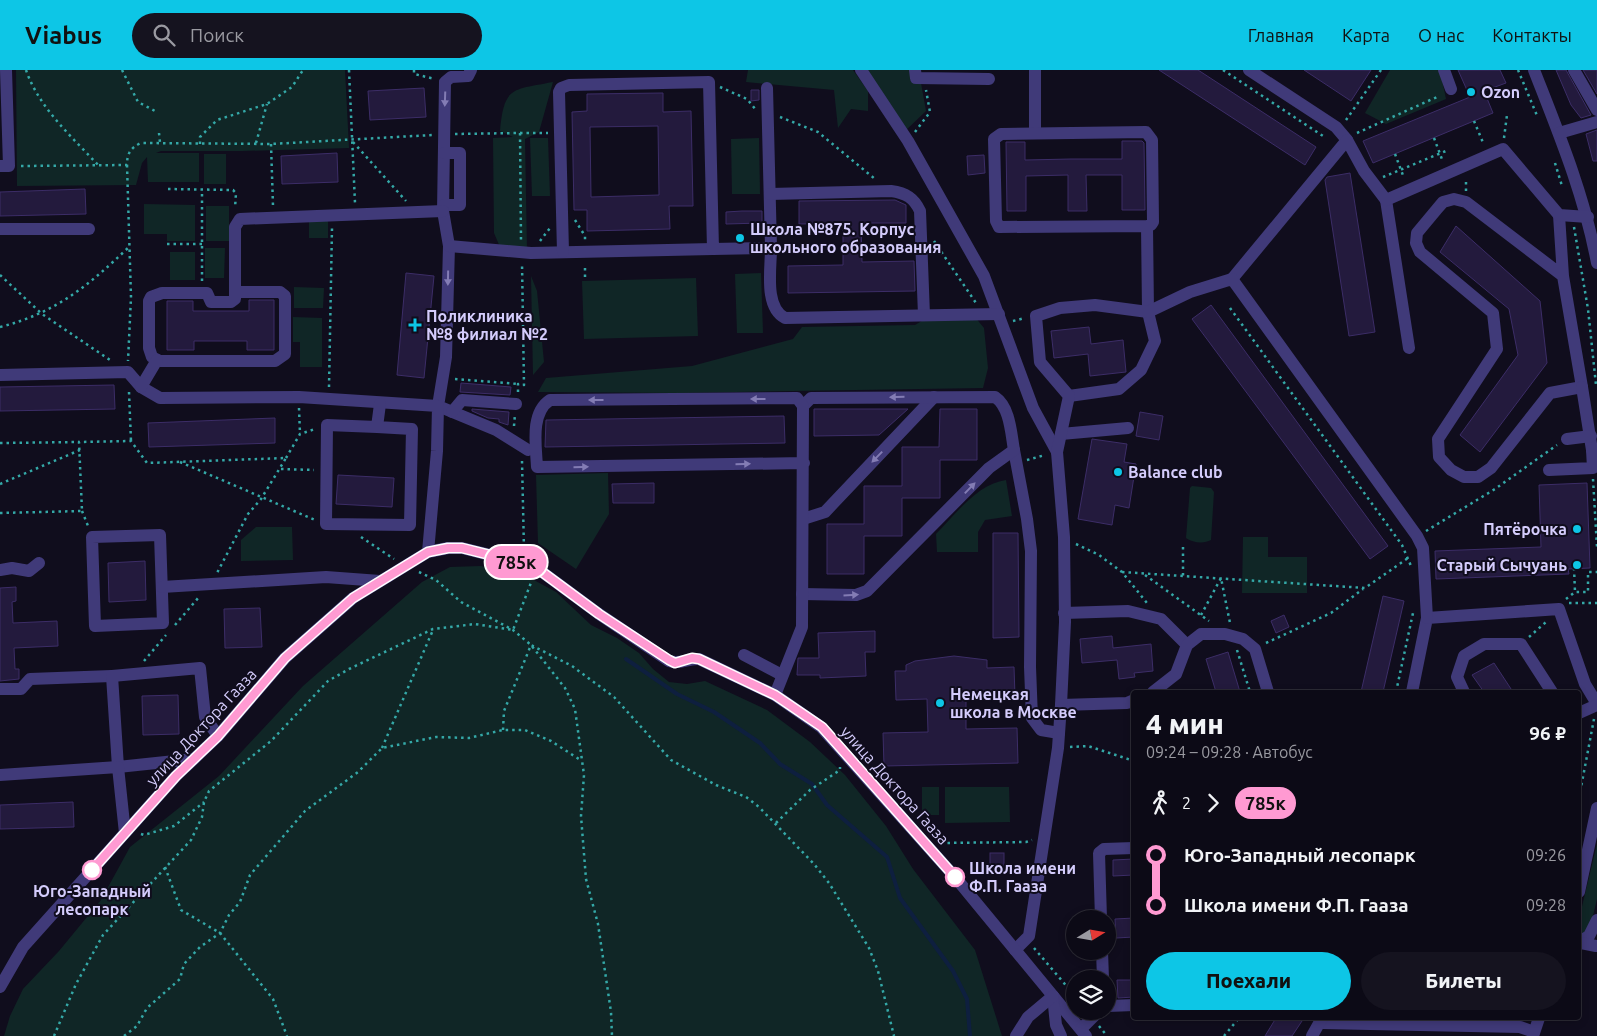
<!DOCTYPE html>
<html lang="ru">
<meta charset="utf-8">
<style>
body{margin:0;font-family:Ubuntu,sans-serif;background:#15131f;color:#f1f3f6;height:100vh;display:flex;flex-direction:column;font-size:19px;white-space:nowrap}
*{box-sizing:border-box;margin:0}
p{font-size:16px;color:#9a9aa1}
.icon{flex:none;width:28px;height:28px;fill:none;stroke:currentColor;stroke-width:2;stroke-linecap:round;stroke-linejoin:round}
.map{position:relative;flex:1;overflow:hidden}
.side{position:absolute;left:1131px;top:620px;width:450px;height:330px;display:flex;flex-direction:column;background:#0c0a16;border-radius:5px;box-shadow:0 2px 8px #0003,0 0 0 1px #2c2b35}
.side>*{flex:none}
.badge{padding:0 10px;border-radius:16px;font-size:18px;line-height:32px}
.needle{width:32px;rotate:79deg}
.fabs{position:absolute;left:1066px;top:840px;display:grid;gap:10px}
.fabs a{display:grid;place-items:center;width:50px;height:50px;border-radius:50%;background:#0c0a16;box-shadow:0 2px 8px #0003,0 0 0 1px #2c2b35;font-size:25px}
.map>.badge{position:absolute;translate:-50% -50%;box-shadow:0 0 0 2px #fff}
.legs{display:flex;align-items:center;gap:8px;height:55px;padding:0 15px;font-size:16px}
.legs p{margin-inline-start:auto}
.overview{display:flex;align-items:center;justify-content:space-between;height:85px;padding:0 15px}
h1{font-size:28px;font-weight:800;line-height:38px}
.cta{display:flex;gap:10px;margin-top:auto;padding:10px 15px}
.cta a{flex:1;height:58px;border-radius:30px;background:#0dc6e6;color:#111;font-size:20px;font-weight:800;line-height:58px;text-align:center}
.cta a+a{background:#15131f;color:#f1f3f6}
ul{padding:0 15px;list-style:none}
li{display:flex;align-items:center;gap:18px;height:50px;font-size:19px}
li i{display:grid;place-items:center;width:8px;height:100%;margin:0 6px;background:currentColor}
li i::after{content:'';width:12px;height:12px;margin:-6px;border:4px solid;border-radius:50%;background:#0c0a16}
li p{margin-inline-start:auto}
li:first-child i{background:linear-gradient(#0000 50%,currentColor 0)}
li:last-child i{background:linear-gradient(currentColor 50%,#0000 0)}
header{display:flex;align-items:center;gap:30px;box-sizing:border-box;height:70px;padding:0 25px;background:#0dc6e6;color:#111}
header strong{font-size:24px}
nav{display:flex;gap:28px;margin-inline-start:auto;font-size:18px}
.search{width:350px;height:45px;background:#15131f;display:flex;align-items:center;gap:12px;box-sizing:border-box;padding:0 18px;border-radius:28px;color:#9a9aa1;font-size:19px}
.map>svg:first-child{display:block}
.green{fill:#102626}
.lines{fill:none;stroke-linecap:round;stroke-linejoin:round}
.stream{stroke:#0e1f3f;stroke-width:4}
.building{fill:#231a3d;stroke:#3c2d67;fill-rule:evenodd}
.path{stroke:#34a8a7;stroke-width:2.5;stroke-dasharray:2.5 4;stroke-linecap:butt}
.minor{stroke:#403a79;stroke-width:12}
.oneway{fill:#837cb4}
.line-1-casing{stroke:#fff;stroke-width:11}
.line-1{stroke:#ff9ad2;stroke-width:8}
.poi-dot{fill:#0dc6e6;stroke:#100d1d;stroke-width:2}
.stop-1-dot{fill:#fff;stroke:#ff9ad2;stroke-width:2.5}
.labels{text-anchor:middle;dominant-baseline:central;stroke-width:4;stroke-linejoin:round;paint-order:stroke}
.poi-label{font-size:16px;font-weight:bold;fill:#d4ccfc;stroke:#100d1d;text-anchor:start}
.street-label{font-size:16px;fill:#d4ccfc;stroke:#100d1d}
.stop-label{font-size:16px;font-weight:bold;fill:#d4ccfc;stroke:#100d1d;text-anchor:start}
</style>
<header>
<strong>Viabus</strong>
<div class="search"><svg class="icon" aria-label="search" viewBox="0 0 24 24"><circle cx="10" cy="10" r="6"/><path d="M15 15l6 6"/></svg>Поиск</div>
<nav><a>Главная</a><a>Карта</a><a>О нас</a><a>Контакты</a></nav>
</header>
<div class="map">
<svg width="1597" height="966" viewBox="0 0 1597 966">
<rect width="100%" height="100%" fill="#100d1d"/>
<g class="green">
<path d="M16 0H345L349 78 242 81H161L156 83H199V112H148L147 87 142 93 136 115 17 116Z"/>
<path d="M748 0H853L868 21V41L851 39 838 58 834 20 746 12Z"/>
<path d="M864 0H910L911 12 921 13 926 41 904 62Z"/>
<path d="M1390 0H1440L1446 29 1386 54 1365 43Z"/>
<path d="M553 12 539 62 525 69 527 180 500 177 494 163 493 68 513 67 500 61C504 16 512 20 553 12Z"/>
<path d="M530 68H548L550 126H532Z"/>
<path d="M759 68 760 124H732L731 69Z"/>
<rect x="204" y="84" width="22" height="30"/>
<path d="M144 134 195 135V171H167V164H144Z"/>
<rect x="206" y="136" width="23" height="35"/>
<rect x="309" y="149" width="19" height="19"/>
<path d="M205 178H225L224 208H205Z"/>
<rect x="170" y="182" width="25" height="28"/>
<path d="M761 203 763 263H737L735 204Z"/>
<path d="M531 206 537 221 544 292 533 305Z"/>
<path d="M696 208 698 266 584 269 582 211Z"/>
<path d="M294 217 324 218 323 238H294Z"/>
<path d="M942 239 970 241 984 258 988 298 983 318 678 323 538 322 546 308 692 296 793 269 802 257 915 255Z"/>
<path d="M293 247 322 248V297H300V272H293Z"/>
<path d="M608 403 609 444 576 499 538 473 536 405Z"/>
<path d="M1006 410 1012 446 985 450 978 462V482H937L936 464C955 445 977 414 1006 410Z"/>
<path d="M1192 416 1211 418 1214 422 1211 470C1204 474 1193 473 1186 468L1190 418Z"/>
<path d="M256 457H292L293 490 241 491V470Z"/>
<path d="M1243 467H1268V487H1307V523H1242Z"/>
<path d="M481 496 532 509 556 522 591 555 617 568 639 583 653 599 669 612 687 614 705 611 767 640 810 672 845 705 886 756 913 799 975 880 1002 966H4L10 946 23 919 59 881 101 830 130 777 219 706 303 616 422 512 450 497Z"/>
<rect x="922" y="717" width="17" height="28"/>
<path d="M945 717H1009L1010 752 945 753Z"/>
<path d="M1597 774V829L1590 858 1579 866V849Z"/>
</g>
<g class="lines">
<path class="stream" d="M626 589 677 624 714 642 760 673 780 694 812 714 827 735 887 787 900 828 953 901 967 929 970 966"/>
</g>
<g class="building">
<path d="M1159 0H1198L1316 77 1305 95Z"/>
<path d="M1304 0H1371L1351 31Z"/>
<path d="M1458 0H1500L1506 13 1484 21 1493 43 1373 93 1363 71 1470 27Z"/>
<path d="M1556 0H1566L1591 45 1581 48 1571 35Z"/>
<path d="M1583 0H1597V24Z"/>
<path d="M424 18 426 47 370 50 368 21Z"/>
<path d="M751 20H759V30L751 31Z"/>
<path d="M663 23V42L691 41 693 136H669L670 159 587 161V140H574L572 42 587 41V24ZM658 56 659 125 591 127 590 57Z"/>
<path d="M1597 60V91H1593L1586 64Z"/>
<path d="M1122 71H1142L1144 73 1145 140H1122V105H1086L1087 141H1068V105L1026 106V141H1007L1006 72H1025V90L1071 89H1122Z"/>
<path d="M337 83 338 112 282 114 281 86Z"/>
<path d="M984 85 985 103 968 105 967 86Z"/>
<path d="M1350 103 1375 262 1349 266 1325 110 1327 107Z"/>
<path d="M85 119 86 144 0 146V122Z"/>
<path d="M895 130 906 135V153H861L862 192 914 191 915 221 788 223V196L843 195V153L799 154V131Z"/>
<path d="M742 141H762V153L726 154V142Z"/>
<path d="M1456 156 1540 231 1547 293 1480 382 1460 365 1518 285 1509 239 1440 182Z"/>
<path d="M406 203 434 206 424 308 397 305Z"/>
<path d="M249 230H274V280H247V271H194V280H167V231H193V241H249Z"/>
<path d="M1211 235 1388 476 1370 489 1192 249Z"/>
<path d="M1089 257 1091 274 1123 270 1126 302 1090 306 1088 284 1054 288 1051 261Z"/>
<path d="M461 313 511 317 510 325 460 322Z"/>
<path d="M114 315 115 339 0 341V317Z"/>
<path d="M472 339 509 342 508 355 499 352V349L488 348 472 341Z"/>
<path d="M814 339H908L879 365 814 366Z"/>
<path d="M940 339H977V390H940V428H902V466H864V504H827V454H864V416H902V377H939Z"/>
<path d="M1140 342 1163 346 1159 370 1136 366Z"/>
<path d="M784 346 785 373 545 377 546 350Z"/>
<path d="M275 348V373L149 377 148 353Z"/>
<path d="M1092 369 1127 374 1124 392 1136 394 1129 438 1115 435 1112 455 1078 449Z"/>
<path d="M338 405 394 408 392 437 336 434Z"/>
<path d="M654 413V433H613L612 414Z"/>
<path d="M1587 413 1590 498 1568 499 1569 504 1436 509 1435 481 1541 477 1539 415Z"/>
<path d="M993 463H1018L1019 567 993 568Z"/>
<path d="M145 491 146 530 109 532 108 493Z"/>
<path d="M16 517V531L12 532 13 553 57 551 58 576 14 578 15 599H19V609L0 611V518Z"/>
<path d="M1383 526 1404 531 1383 622H1361Z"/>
<path d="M260 538 262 577 225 578 224 539Z"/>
<path d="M1284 545 1289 557 1276 563 1271 551Z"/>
<path d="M875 561V582H865L866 606 820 608V605H797L798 588H819L818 563Z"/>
<path d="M1112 566 1113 578 1151 574 1153 601 1134 603 1135 607 1119 609 1117 590 1082 593 1080 569Z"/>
<path d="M1228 582 1240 622H1216L1206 589Z"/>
<path d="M954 586 987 590V598L1014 597 1015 626 966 628V659L1017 658 1018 693 884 696 883 663 928 662 927 629 896 630 895 601H906V595L915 591Z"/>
<path d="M1494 593 1513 622H1484L1472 605Z"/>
<path d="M178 625 179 664 143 665 142 626Z"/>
<path d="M73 732 74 757 0 759V735Z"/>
<rect x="990" y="783" width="14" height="16"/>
<path d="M1134 789V805L1113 806V790Z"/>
<path d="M1134 848V867L1116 868 1115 849Z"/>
<path d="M1117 910H1134V927L1118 928Z"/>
<path d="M1276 948H1304L1292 966H1265Z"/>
</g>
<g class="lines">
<g class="path">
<path d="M26 0C39 38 72 67 99 96"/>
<path d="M122 0 138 32 155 41"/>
<path d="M349 0 355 133"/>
<path d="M414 0V4L435 9"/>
<path d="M1223 0 1323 66 1325 64"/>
<path d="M1518 0 1538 48"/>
<path d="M720 17 747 29 756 40"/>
<path d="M780 47 818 62 875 109"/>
<path d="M1346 50 1381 0"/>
<path d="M1474 51 1484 75"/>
<path d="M915 62 930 42 926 20"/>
<path d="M159 63 160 73"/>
<path d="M520 63H548"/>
<path d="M1357 63 1437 27"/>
<path d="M455 64 520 63 521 170"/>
<path d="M1434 68 1443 92"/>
<path d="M1504 68 1507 45"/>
<path d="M353 72 406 131"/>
<path d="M256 73 267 34"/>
<path d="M200 74V67L217 50 267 34 292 17 303 0"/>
<path d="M271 74 273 136"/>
<path d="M1395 84 1404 108"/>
<path d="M1555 93 1562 116"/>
<path d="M127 95 131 227 128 291"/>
<path d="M21 96 127 95C127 84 130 78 141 73L271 74 432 65"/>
<path d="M1383 107 1446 81"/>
<path d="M168 119 233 120 236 123 235 138"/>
<path d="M1466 121V109"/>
<path d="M575 150 585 166V171"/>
<path d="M1574 157 1588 239 1596 315"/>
<path d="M540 171 550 158"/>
<path d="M934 171 976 233"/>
<path d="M167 174H202"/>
<path d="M0 205 42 244 110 290"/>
<path d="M585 207V194"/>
<path d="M202 211V120"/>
<path d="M1230 238 1402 475 1411 496"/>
<path d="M1013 251 1025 248"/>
<path d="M0 257C56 243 89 215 129 177"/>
<path d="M455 309 518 314"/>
<path d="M329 317 332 158"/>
<path d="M129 322 131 371"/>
<path d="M518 322V314L524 315 522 193"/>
<path d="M299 338 300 364"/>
<path d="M514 356 515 344"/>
<path d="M0 373 79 372"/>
<path d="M286 388 300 364 315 359"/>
<path d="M1027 390 1045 385"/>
<path d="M522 391 524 480"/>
<path d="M180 392 315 450"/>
<path d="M281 399 314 400"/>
<path d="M1593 409 1597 477"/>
<path d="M0 414 80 380"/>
<path d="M82 441 88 456"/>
<path d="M0 443 82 441 79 372 131 371 147 393 286 388 261 429 248 444 217 503"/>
<path d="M1426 461 1495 419 1557 375"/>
<path d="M361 467 394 489"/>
<path d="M1076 474 1099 485 1122 502 1147 533"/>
<path d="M1183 477V507"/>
<path d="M1574 498 1575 522"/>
<path d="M419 502 436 510 461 532 513 560 531 575 565 618 575 639 584 705 581 746 586 809 598 854 611 942 612 966"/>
<path d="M1122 502 1365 518 1408 488"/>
<path d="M1145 505 1209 551"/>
<path d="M1566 529 1575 522H1588V502H1597"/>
<path d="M1569 533H1597"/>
<path d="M1201 545 1221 508 1230 553"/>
<path d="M175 555 199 527"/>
<path d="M1529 567 1546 552"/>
<path d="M1266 573 1331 543 1363 519"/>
<path d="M1237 580 1250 622"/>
<path d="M144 591 166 565"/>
<path d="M1396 622 1413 543"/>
<path d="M503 660 504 641 531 575 572 596 614 627 671 690 716 715 746 727 759 737 814 794 829 813 869 878 878 901 894 966"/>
<path d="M1070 677 1088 676 1134 691"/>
<path d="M382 678 433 560"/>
<path d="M1579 728 1594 649"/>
<path d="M776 753 810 720 840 700V697"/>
<path d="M141 764 144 765 174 756 204 732"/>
<path d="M941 773 1026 772 1032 770"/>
<path d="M165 797 181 840 220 863 273 929 287 966"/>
<path d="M1034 878 1075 926"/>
<path d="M1099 956 1107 966"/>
<path d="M54 966 76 914 103 865 191 770 202 747 204 732 209 721 271 671 328 611 349 599 433 559 475 554 513 560 532 510"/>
<path d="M124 966 137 956 147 938 180 909 184 894 200 877 220 863 229 845 240 832 250 805 305 741 358 702 382 678 436 667 469 668 503 660H525L551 671 582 691"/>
<path d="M1224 966 1239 948"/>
</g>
<g class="minor">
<path d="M471 0 468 6 451 7 445 12 443 141 449 176 446 287 438 336 496 360 528 380"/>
<path d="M861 0 908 71 984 206 1033 338 1057 382"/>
<path d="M915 0 916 8 989 9"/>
<path d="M1035 0V63"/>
<path d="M1249 0 1336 57 1347 70"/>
<path d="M1444 0 1451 19"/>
<path d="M1534 0C1559 64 1584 124 1597 193"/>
<path d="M1574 0 1597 40"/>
<path d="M767 18 771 178"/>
<path d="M1559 63 1597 52"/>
<path d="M444 83H460V135H444"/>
<path d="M0 96H9L6 0"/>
<path d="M770 124 891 121C906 123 914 128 920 141L924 245"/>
<path d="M1386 130 1409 278"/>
<path d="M1559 145 1563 206 1582 317 1550 323 1491 398 1478 407H1464L1451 400 1439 387 1438 369 1497 279 1493 243 1420 182 1416 173 1417 163 1437 139 1443 132 1454 129 1466 132 1563 206"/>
<path d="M0 159H89"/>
<path d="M449 176 531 183 713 179"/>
<path d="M563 182 559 22 561 18 569 15 709 12 713 179 771 178C771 199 764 237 785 248L999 244"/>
<path d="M1232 209 1347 70 1364 101 1386 130 1503 79 1559 145 1588 147"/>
<path d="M235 222V229L231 232H211L207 223H162L151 227 149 231V278L152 287 160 291H275L285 284V226L280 222H235V157L240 149 443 141"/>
<path d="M0 305 128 302 141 317 160 328 299 327 438 336 437 381 428 482"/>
<path d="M141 317 157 290"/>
<path d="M1582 317 1592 380"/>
<path d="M1069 326 1119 319 1141 300 1155 271 1148 242 1147 156 999 157 996 151 994 69 1001 64 1146 62 1152 70 1153 152 1151 155 1147 156"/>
<path d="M452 342 462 330 516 334"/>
<path d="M377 357 327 355 326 454 410 455 412 359 377 357 380 334"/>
<path d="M1061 364 1128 358"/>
<path d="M1567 369 1591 366"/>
<path d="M1014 380 1027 449 1031 481 1030 597 1032 648 1041 660 1059 663"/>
<path d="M1549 400 1593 398 1592 380H1597"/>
<path d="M803 449 825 442 934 327"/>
<path d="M160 465 163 553 95 556 92 467Z"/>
<path d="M0 500 12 498 29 501 39 493"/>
<path d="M162 517 326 507 380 511"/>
<path d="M802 524 856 525 867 521 989 398 1014 380C1011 363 1010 337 995 327L811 328 803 336"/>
<path d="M1064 543 1128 541 1161 549 1187 575"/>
<path d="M744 585 782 605"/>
<path d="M0 619H21L30 609 112 606"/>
<path d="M1153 622 1176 604 1187 575 1201 564H1225L1243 569 1255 579 1268 622"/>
<path d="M1412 622 1427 548 1559 539 1585 614 1597 634"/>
<path d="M1464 622 1457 607 1464 586 1484 574H1521L1552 622"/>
<path d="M775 625 802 557 803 336 797 328 550 330C530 343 536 376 537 397L804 393"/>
<path d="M1061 635 1127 633 1134 630"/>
<path d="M1579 643 1597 635"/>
<path d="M194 689 118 697 112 606 200 598 205 647 218 666"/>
<path d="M0 705 118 697 125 763"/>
<path d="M1579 822 1597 738"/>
<path d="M1101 849 1099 783 1104 779 1134 778"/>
<path d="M1579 872 1589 866 1597 850"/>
<path d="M1581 873 1596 876"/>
<path d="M1015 880 1029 866 1058 678 1061 635 1065 552 1064 467 1057 382 1069 326 1040 292 1036 246 1060 238 1095 235 1148 242 1190 222 1232 209 1417 466 1423 478 1427 548"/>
<path d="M1102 881 1103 909"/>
<path d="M0 917 23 877 176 706 218 666 285 588 353 528 428 482 448 478H462L534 496 599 544 669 591C680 595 688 588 699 589L775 625 821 657 955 807 1086 966"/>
<path d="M1053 926 1056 955 1061 966"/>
<path d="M1108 936 1134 935"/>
<path d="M1320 953 1520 957 1534 962"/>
<path d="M1081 959 1099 941"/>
<path d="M1016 966 1028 947 1053 926"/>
<path d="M1312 966 1322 948"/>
<path d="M1533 966 1539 948"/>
</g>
</g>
<defs><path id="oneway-solid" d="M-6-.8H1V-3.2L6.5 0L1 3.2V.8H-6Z" transform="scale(1.25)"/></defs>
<g class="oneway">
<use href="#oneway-solid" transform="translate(445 29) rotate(92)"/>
<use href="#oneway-solid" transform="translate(448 208) rotate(91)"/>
<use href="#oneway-solid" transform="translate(897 327) rotate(179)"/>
<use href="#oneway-solid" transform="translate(758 329) rotate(180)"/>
<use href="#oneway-solid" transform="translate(596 330) rotate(180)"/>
<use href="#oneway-solid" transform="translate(877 387) rotate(134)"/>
<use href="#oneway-solid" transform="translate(743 394) rotate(-1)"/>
<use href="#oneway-solid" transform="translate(581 397) rotate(-1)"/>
<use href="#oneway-solid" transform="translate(970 418) rotate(-46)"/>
<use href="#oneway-solid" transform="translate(851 525) rotate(-3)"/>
</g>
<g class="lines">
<defs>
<path id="line-1" d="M92 800 176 706 218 666 285 588 353 528 428 482 448 478H462L534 496 599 544 669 590 675 593 692 588 699 589 775 625 822 657 955 807"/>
</defs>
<use href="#line-1" class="line-1-casing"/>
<use href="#line-1" class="line-1"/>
</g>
<g class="poi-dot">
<circle cx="1471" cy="22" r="5"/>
<circle cx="740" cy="168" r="5"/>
<path d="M412.5 247.5h5v5h5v5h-5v5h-5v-5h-5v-5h5z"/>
<circle cx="1118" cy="402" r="5"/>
<circle cx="1577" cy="459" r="5"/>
<circle cx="1577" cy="495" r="5"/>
<circle cx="940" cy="633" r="5"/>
</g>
<g class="stop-1-dot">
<circle cx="92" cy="800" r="9"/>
<circle cx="955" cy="807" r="9"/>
</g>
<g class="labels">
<g class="poi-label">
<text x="1481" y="22">Ozon</text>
<text x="750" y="159">Школа №875. Корпус<tspan x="750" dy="18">школьного образования</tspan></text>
<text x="426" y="246">Поликлиника<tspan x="426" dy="18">№8 филиал №2</tspan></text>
<text x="1128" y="402">Balance club</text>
<text x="1567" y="459" text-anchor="end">Пятёрочка</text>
<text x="1567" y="495" text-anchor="end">Старый Сычуань</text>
<text x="950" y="624">Немецкая<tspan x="950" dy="18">школа в Москве</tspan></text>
</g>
<g class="street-label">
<text transform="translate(201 657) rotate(-47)">улица Доктора Гааза</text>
<text transform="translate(895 715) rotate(48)">улица Доктора Гааза</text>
</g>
<g class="stop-label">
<text x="969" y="798">Школа имени<tspan x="969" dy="18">Ф.П. Гааза</tspan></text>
<text x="92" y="821" text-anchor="middle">Юго-Западный<tspan x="92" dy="18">лесопарк</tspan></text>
</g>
</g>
</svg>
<div class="fabs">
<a><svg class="needle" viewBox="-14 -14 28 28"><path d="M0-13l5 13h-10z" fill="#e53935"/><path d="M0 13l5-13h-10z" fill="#9a9aa1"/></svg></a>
<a><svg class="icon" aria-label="layers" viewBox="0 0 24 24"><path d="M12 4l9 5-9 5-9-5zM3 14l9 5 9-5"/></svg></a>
</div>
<b class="badge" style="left:516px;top:492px;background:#ff9ad2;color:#111">785к</b>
<section class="side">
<div class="overview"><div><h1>4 мин</h1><p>09:24 – 09:28 · Автобус</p></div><b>96 ₽</b></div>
<div class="legs"><svg class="icon" aria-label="walk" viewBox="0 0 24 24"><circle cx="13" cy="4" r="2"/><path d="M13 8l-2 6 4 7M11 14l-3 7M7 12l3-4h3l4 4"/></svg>2<svg class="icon" aria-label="forward" viewBox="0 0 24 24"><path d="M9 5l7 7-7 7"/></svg><b class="badge" style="background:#ff9ad2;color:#111">785к</b></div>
<ul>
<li><i style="color:#ff9ad2"></i><b>Юго-Западный лесопарк</b><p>09:26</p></li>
<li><i style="color:#ff9ad2"></i><b>Школа имени Ф.П. Гааза</b><p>09:28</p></li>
</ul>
<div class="cta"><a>Поехали</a><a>Билеты</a></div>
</section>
</div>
